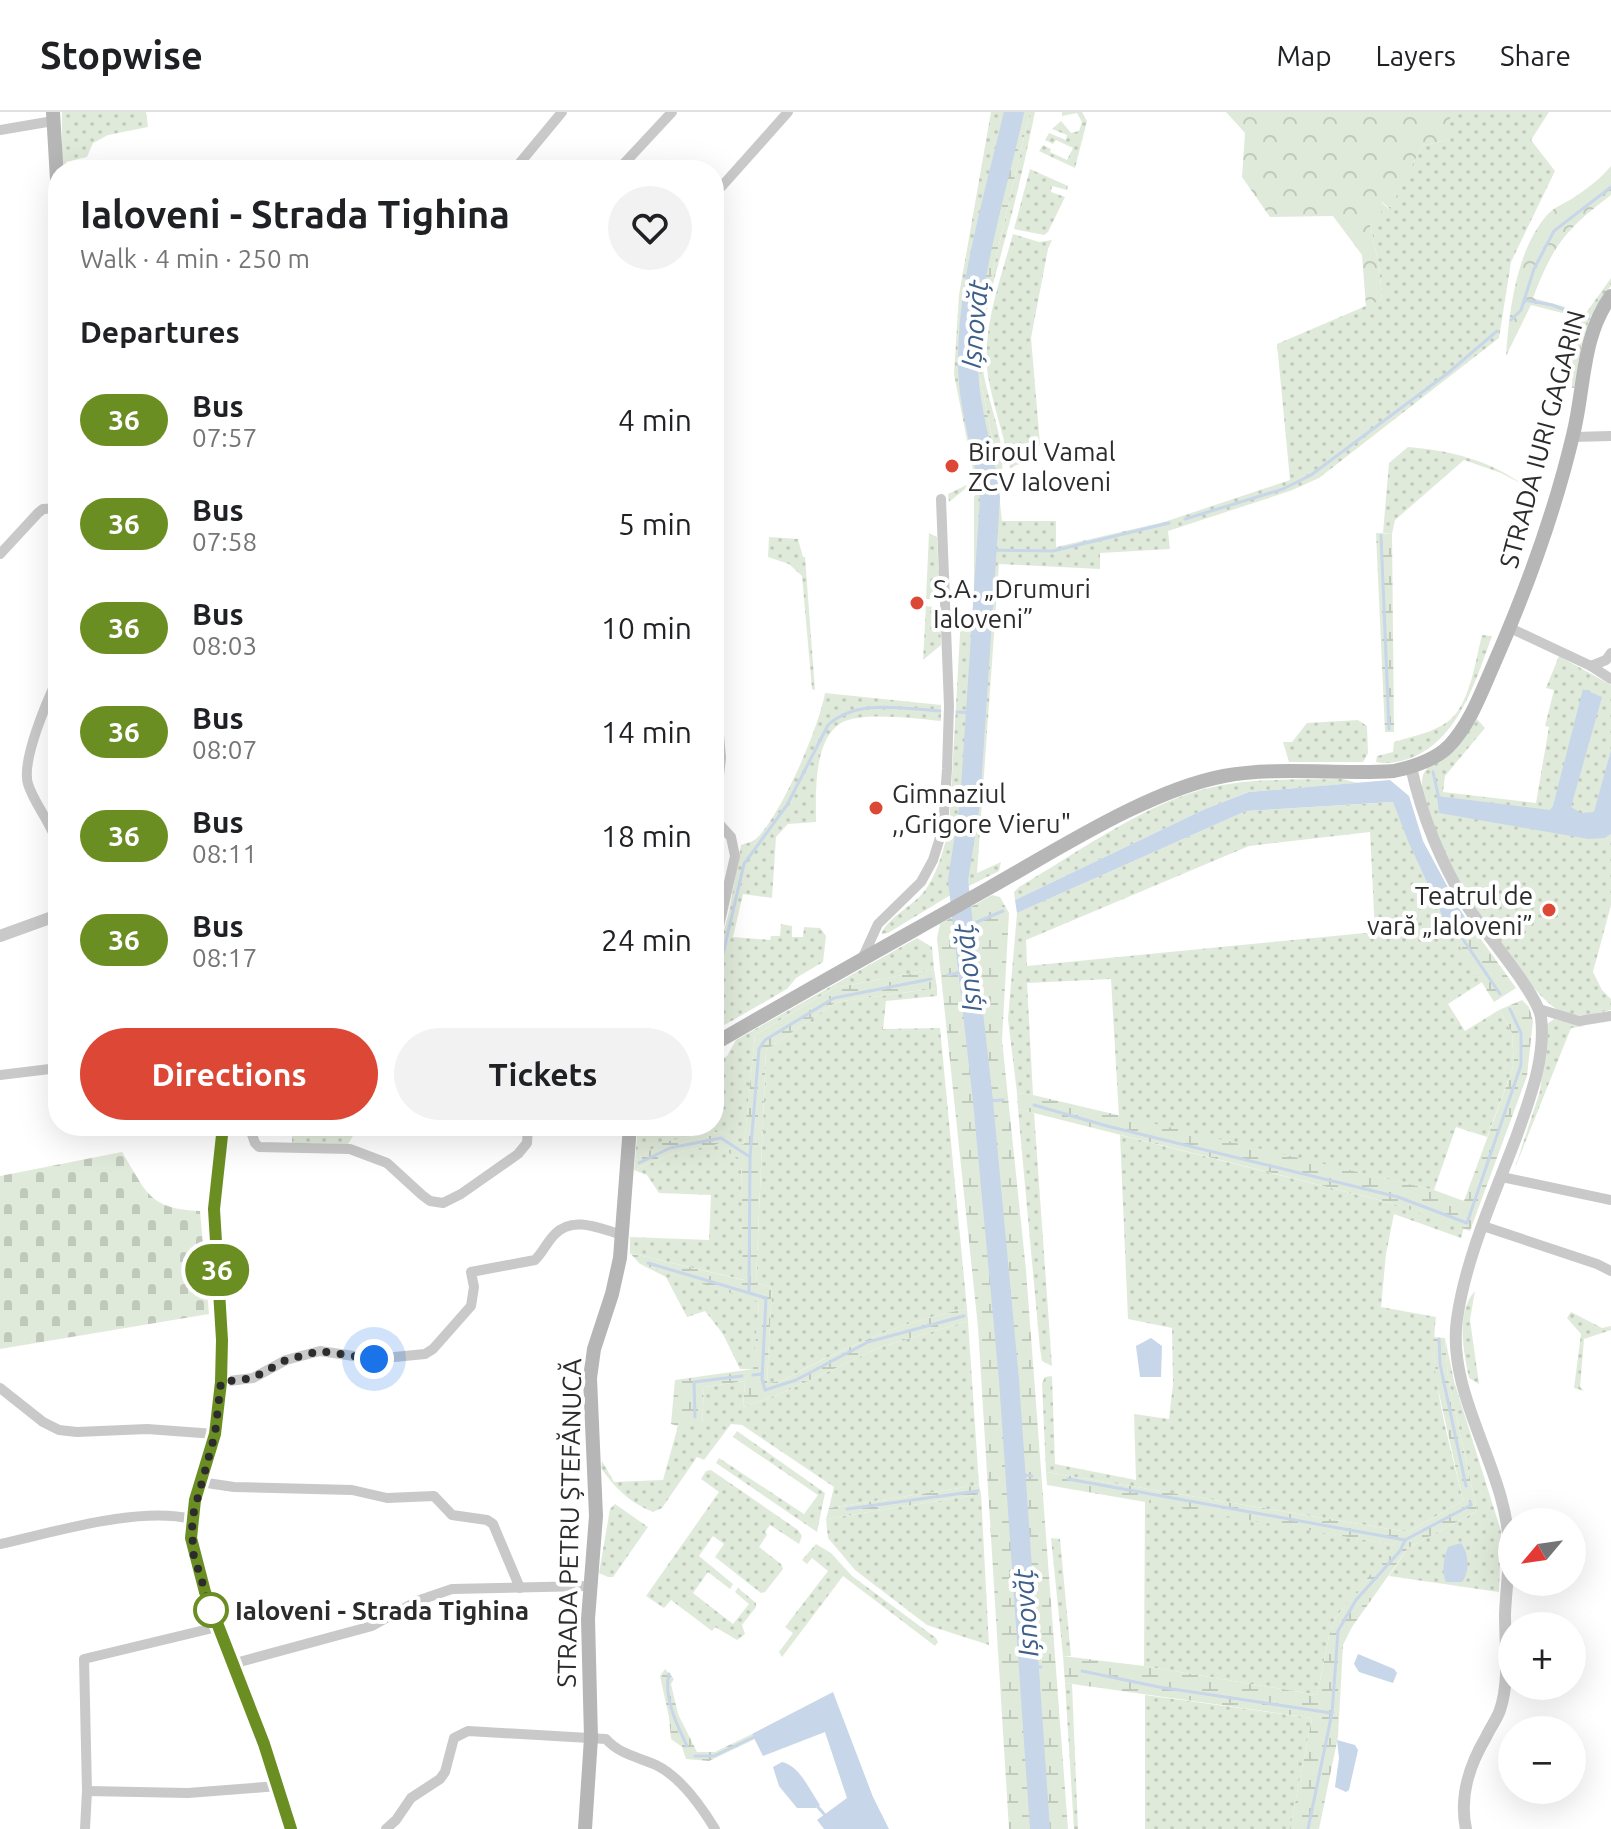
<!DOCTYPE html>
<meta charset="utf-8">
<style>
body{margin:0;font-family:Ubuntu,sans-serif;background:#f2f2f2;color:#202124;height:100vh;display:flex;flex-direction:column;font-size:30px;white-space:nowrap}
*{box-sizing:border-box;margin:0}
p{font-size:26px;color:#757577}
.icon{flex:none;width:44px;height:44px;fill:none;stroke:currentColor;stroke-width:2;stroke-linecap:round;stroke-linejoin:round}
.map{position:relative;flex:1;overflow:hidden}
.drawer{position:absolute;left:48px;top:48px;width:676px;height:976px;display:flex;flex-direction:column;background:#fff;border-radius:32px;box-shadow:0 8px 32px #0002}
.drawer>*{flex:none}
.badge{padding:0 16px;border-radius:26px;font-size:28px;line-height:52px}
.needle{width:52px;rotate:241deg}
.buttons{position:absolute;left:1498px;top:1396px;display:grid;gap:16px}
.buttons a{display:grid;place-items:center;width:88px;height:88px;border-radius:50%;background:#fff;box-shadow:0 8px 32px #0002;font-size:40px}
.you{position:absolute;width:40px;height:40px;margin:-20px;border:6px solid #fff;border-radius:50%;background:#1a73e8;box-shadow:0 0 0 12px #1a73e833}
.map>.badge{position:absolute;translate:-50% -50%;box-shadow:0 0 0 4px #fff}
h2{padding:0 32px;font-size:30px;line-height:72px}
.round{display:grid;place-items:center;flex:none;width:84px;height:84px;border-radius:42px;background:#f2f2f2}
.head{display:flex;align-items:center;justify-content:space-between;height:136px;padding:0 32px}
h1{font-size:38px;font-weight:700;line-height:60px}
.action{display:flex;gap:16px;margin-top:auto;padding:16px 32px}
.action a{flex:1;height:92px;border-radius:48px;background:#dc4736;color:#fff;font-size:32px;font-weight:700;line-height:92px;text-align:center}
.action a+a{background:#f2f2f2;color:#202124}
ul{padding:0;list-style:none}
li{display:flex;align-items:center;gap:24px;height:104px;padding:0 32px}
li div{flex:1}
li b{display:block;font-size:30px}
li em{font-style:normal}
li .badge{min-width:88px;font-weight:700;text-align:center}
header{display:flex;align-items:center;gap:48px;box-sizing:border-box;height:112px;padding:0 40px;background:#fff;border-bottom:2px solid #e0e0e0}
header strong{font-size:38px}
nav{display:flex;gap:44px;margin-inline-start:auto;font-size:28px}
.map>svg:first-child{display:block}
.green{fill:url(#green-dots);fill-rule:evenodd}
.forest{fill:url(#forest-crowns)}
.wetland{fill:url(#wetland-marsh)}
.cemetery{fill:url(#cemetery-stones)}
.water{fill:#c7d6e9}
.lines{fill:none;stroke-linecap:round;stroke-linejoin:round}
.stream{stroke:#c7d6e9;stroke-width:3}
.river{stroke:#c7d6e9;stroke-width:20}
.minor{stroke:#c9c9c9;stroke-width:10}
.tertiary{stroke:#c9c9c9;stroke-width:12}
.secondary{stroke:#b6b6b6;stroke-width:14}
.line-casing{stroke:#fff;stroke-width:18}
.line{stroke:#6b8e23;stroke-width:12}
.walk{stroke:#2c2c2c;stroke-width:8;stroke-dasharray:0 14.4}
.poi-dot{fill:#dc4736;stroke:#fff;stroke-width:3}
.stop-dot{fill:#fff;stroke:#6b8e23;stroke-width:4}
.labels{text-anchor:middle;dominant-baseline:central;stroke-width:8;stroke-linejoin:round;paint-order:stroke}
.street-label{font-size:26px;fill:#2c2c2c;stroke:#fff}
.poi-label{font-size:26px;fill:#2c2c2c;stroke:#fff;text-anchor:start}
.stop-label{font-size:26px;font-weight:bold;fill:#2c2c2c;stroke:#fff;text-anchor:start}
.water-label{font-size:28px;font-style:italic;fill:#3f608a;stroke:#fff}
</style>
<header>
<strong>Stopwise</strong>
<nav><a>Map</a><a>Layers</a><a>Share</a></nav>
</header>
<div class="map">
<svg width="1611" height="1717" viewBox="0 0 1611 1717">
<defs>
<pattern id="green-dots" width="8" height="8" patternUnits="userSpaceOnUse" patternTransform="scale(2)"><rect width="8" height="8" fill="#e0eada"/><path d="M2 2h.1M6 6h.1" fill="none" stroke="#c0c9bb" stroke-width="1.8" stroke-linecap="round"/></pattern>
<pattern id="forest-crowns" width="20" height="18" patternUnits="userSpaceOnUse" patternTransform="scale(2)"><rect width="20" height="18" fill="#e0eada"/><path d="M2 6a3 3 0 1 1 6 0M12 15a3 3 0 1 1 6 0" fill="none" stroke="#c0c9bb"/></pattern>
<pattern id="wetland-marsh" width="20" height="14" patternUnits="userSpaceOnUse" patternTransform="scale(2)"><rect width="20" height="14" fill="#e0eada"/><path d="M1 5h8M5 5V1M11 12h8M15 12V8" fill="none" stroke="#c0c9bb"/></pattern>
<pattern id="cemetery-stones" width="16" height="16" patternUnits="userSpaceOnUse" patternTransform="scale(2)"><rect width="16" height="16" fill="#e0eada"/><path d="M2 7V4a2 2 0 0 1 4 0v3zM10 15v-3a2 2 0 0 1 4 0v3z" fill="#c0c9bb"/></pattern>
</defs>
<rect width="100%" height="100%" fill="#fff"/>
<g class="green">
<path d="M62 0H146L148 15 108 23 93 31 87 45 66 50 67 58H62Z"/>
<path d="M991 0H1008L967 187 963 268 983 368 975 369 949 390 948 382 975 369 954 262 959 183Z"/>
<path d="M1030 0H1035C1026 44 1016 88 1004 131 995 166 983 203 982 239 981 280 1006 320 1002 359L999 360 980 265V230L990 171Z"/>
<path d="M1062 0H1082L1087 9 1075 56 1039 39 1043 33 1051 37 1050 40 1067 48 1073 36 1056 28 1053 32 1045 28 1049 21 1066 28 1067 23 1052 17 1061 9 1071 21 1079 19 1082 10 1077 1 1062 4Z"/>
<path d="M1450 0H1549L1531 28 1555 59 1511 150 1499 226 1319 366 1290 379 1168 419 1170 437 1100 441V457L999 452 977 761 1001 750 999 759 949 784 888 821 881 822C889 804 914 794 926 777 938 760 944 736 949 716L961 505H974V385L981 376 998 373 1002 409H1056V435L1164 410 1290 368 1277 232 1382 187 1379 153 1370 113 1381 90 1389 97 1422 34 1450 27Z"/>
<path d="M1030 57 1068 74 1067 78 1052 74 1051 80 1065 85 1048 120 1044 123 1014 117Z"/>
<path d="M1013 122 1039 130 1052 128 1048 137 1031 226 1040 332 1033 346 1010 356C1005 325 993 295 988 264 981 218 1001 166 1013 122Z"/>
<path d="M1611 166V174C1584 205 1579 237 1576 276H1572L1573 231 1580 199 1586 201Z"/>
<path d="M1408 335C1448 338 1489 348 1522 372L1501 361 1464 348 1395 408 1392 422 1383 421 1389 351Z"/>
<path d="M929 421 937 425 940 487H926Z"/>
<path d="M769 425 798 427 803 445H805L815 578 812 577 802 464 789 452 768 445Z"/>
<path d="M926 494 940 496 941 533 923 548Z"/>
<path d="M1482 523 1492 524C1475 571 1456 636 1401 649 1392 651 1385 652 1376 650L1377 644 1393 640 1394 630C1413 624 1437 620 1452 606 1470 589 1476 547 1482 523Z"/>
<path d="M1559 544 1611 573V793L1593 860 1602 878 1611 887V898C1592 902 1576 908 1558 898 1520 877 1417 713 1422 670 1422 666 1423 662 1425 659 1429 653 1440 650 1445 645 1457 634 1466 619 1477 607L1485 616 1445 664 1443 680 1536 691 1549 615 1545 614 1554 578 1546 576Z"/>
<path d="M825 581 941 593V609C918 607 861 599 841 611 813 628 816 682 816 710L788 712 776 725 772 786 743 782 733 825 770 828 771 824H780L781 812 792 814V825H803L804 815 820 816 826 824 823 850 796 866 787 877 714 919V856L729 800 741 733C747 731 753 730 758 725 782 700 819 616 825 581Z"/>
<path d="M1358 608 1367 614 1368 641 1363 650H1289L1283 630H1292L1307 611Z"/>
<path d="M1343 667 1357 671 1249 680 1205 697 1015 788 1014 780 1019 775C1070 745 1135 699 1191 681 1239 665 1292 668 1343 667Z"/>
<path d="M1394 690C1417 754 1446 813 1482 870L1448 892 1465 919 1499 898 1512 921 1514 953 1487 1025 1456 1015 1434 1078 1119 1005 1111 867 1027 871 1033 983 1017 981 1008 907 1017 801 1246 699ZM1370 720 1375 820 1027 854 1026 828 1249 734Z"/>
<path d="M917 826 932 835 934 857 834 876 755 923 744 1034 722 1019 664 1030 635 1048 638 1014H687L700 1023 714 1014 721 1005 714 997V951L727 944 736 928Z"/>
<path d="M937 876V884L886 889 883 917 940 916 967 1197C899 1209 841 1238 781 1269L767 1271 772 1175 756 1171 766 938 836 890Z"/>
<path d="M1554 907 1585 914 1571 916 1515 1056 1540 979 1547 912Z"/>
<path d="M1018 997 1034 1001 1052 1254 1042 1249 1040 1237Z"/>
<path d="M340 1014H359L348 1032 292 1031V1021L340 1019Z"/>
<path d="M1120 1023 1391 1091 1464 1115 1461 1126 1394 1102 1386 1142 1381 1195 1436 1205C1428 1266 1450 1329 1463 1389L1408 1420 1046 1360 1042 1271 1045 1265 1052 1264 1055 1352 1136 1368 1134 1302 1169 1307 1173 1272 1172 1216 1128 1207Z"/>
<path d="M718 1032 741 1049 744 1168 630 1141V1125L709 1128 711 1083 659 1081 647 1063 634 1058 672 1042Z"/>
<path d="M640 1152 759 1189 754 1257H740L723 1222 705 1199 687 1205 666 1165Z"/>
<path d="M1475 1179 1470 1208 1479 1272 1469 1266C1464 1240 1455 1201 1475 1179Z"/>
<path d="M1571 1200 1602 1216 1611 1214V1218L1584 1227 1580 1275 1584 1279 1574 1276 1581 1222 1567 1206Z"/>
<path d="M968 1209 979 1373 829 1396 834 1375 742 1313 731 1312 704 1348 697 1345 662 1396 653 1400C630 1391 614 1375 601 1356L602 1349 614 1370 663 1368 678 1314 702 1313 704 1275 745 1269 743 1295 782 1281 881 1235Z"/>
<path d="M1445 1226 1454 1269 1501 1419 1499 1480 1389 1464 1408 1436 1477 1399 1448 1266Z"/>
<path d="M737 1319 825 1381 817 1420 716 1351 719 1346 804 1402 818 1383 733 1325Z"/>
<path d="M711 1358 798 1418 802 1424 799 1432 770 1413 765 1420 767 1423 759 1435 781 1452 783 1457 765 1480 761 1481 715 1445 724 1432 713 1424 699 1444 733 1472 730 1477 708 1460 693 1481 733 1512 749 1492 735 1480 738 1476 756 1491V1495L742 1513 745 1522 737 1528 715 1515 712 1519 671 1488 664 1496 646 1484 719 1380 701 1367 706 1359Z"/>
<path d="M981 1382 989 1533 927 1513 855 1458 828 1426 826 1407Z"/>
<path d="M1145 1389 1395 1433 1336 1505 1329 1524 1317 1583 1144 1554Z"/>
<path d="M615 1392 648 1415 613 1465H608L599 1461 610 1397Z"/>
<path d="M1051 1426 1060 1427 1071 1544H1063Z"/>
<path d="M816 1432 831 1441 852 1464 936 1526 938 1530 935 1534 843 1464 782 1545 779 1540 793 1521 785 1515 828 1459 812 1446 807 1452 802 1448Z"/>
<path d="M1065 1571 1072 1572 1078 1717H1074Z"/>
<path d="M1145 1583 1312 1606 1290 1717H1145Z"/>
</g>
<g class="forest">
<path d="M1226 0H1450V27L1422 34 1390 97 1382 90 1381 104 1370 113 1379 153 1382 187 1366 195 1362 143 1333 104 1270 105 1242 65 1245 21Z"/>
<path d="M1611 54V83C1566 117 1553 133 1533 186L1580 199 1578 205 1531 193 1506 244C1509 199 1516 139 1547 103 1553 96 1565 91 1573 86 1587 77 1600 67 1611 54Z"/>
</g>
<g class="wetland">
<path d="M1008 0H1030L990 171 980 230V265L999 360 996 365 983 368 963 268 967 187Z"/>
<path d="M1376 421 1392 422 1394 620H1385Z"/>
<path d="M992 783 1000 785 1009 801 1002 928 1026 1158 1068 1717H1009L978 1215 937 826 940 812Z"/>
<path d="M1470 812 1516 876 1494 890 1447 814Z"/>
<path d="M934 857 937 876 836 890 766 938 756 1171 772 1175 767 1271 781 1269C842 1238 898 1209 967 1197L968 1209 881 1235 782 1281 743 1295 745 1269 704 1275 702 1314H678L671 1312 675 1268 753 1257 759 1190 640 1152 630 1141 743 1168 741 1050 718 1032 672 1042 634 1058 635 1048 663 1030 722 1019 744 1033 755 923 834 876Z"/>
<path d="M1522 888 1529 895 1533 909 1527 964 1470 1119 1391 1091 1018 997 1017 981 1033 983 1434 1078 1464 1089 1514 953 1512 921 1499 898Z"/>
<path d="M1433 1225 1445 1226 1448 1266 1477 1399 1408 1436 1352 1515 1343 1533 1338 1625 1319 1717H1290L1312 1606 1065 1571 1063 1544 1144 1554 1317 1583 1329 1524 1336 1505 1394 1433 1047 1373 1046 1360 1408 1420 1463 1389 1436 1268Z"/>
<path d="M979 1373 981 1382 826 1407 829 1396Z"/>
<path d="M665 1557 674 1567 671 1572 678 1602 697 1640H715L752 1622 755 1627 709 1649 686 1647 682 1635 671 1627 669 1605 660 1564Z"/>
</g>
<path class="cemetery" d="M122 1040C147 1080 148 1097 200 1099L209 1202 0 1237V1064Z"/>
<g class="water">
<path d="M1583 577 1602 585 1571 695 1581 701 1594 700 1611 638V722L1604 726 1588 727 1439 701 1437 684 1550 698 1553 694Z"/>
<path d="M1390 668 1409 684 1423 729 1460 798 1470 812 1447 814 1408 729 1393 690 1246 699 1017 801 1015 788 1205 697 1249 680Z"/>
<path d="M1151 1226 1162 1234 1161 1265H1140L1136 1234Z"/>
<path d="M1461 1431C1469 1441 1470 1460 1462 1470H1446C1441 1459 1444 1446 1448 1435Z"/>
<path d="M1358 1542 1394 1557 1397 1561 1393 1571 1359 1560 1354 1552Z"/>
<path d="M833 1580 873 1685 889 1717H824L817 1708 847 1686 825 1620 763 1644 752 1622Z"/>
<path d="M1337 1628 1355 1633 1358 1638 1349 1678 1346 1680 1335 1675 1339 1646Z"/>
<path d="M782 1650C800 1654 810 1679 820 1693L816 1696H797L779 1674 773 1655Z"/>
</g>
<g class="lines">
<g class="stream">
<path d="M1524 188 1552 193 1589 207"/>
<path d="M1511 208 1521 198 1534 157 1554 119 1611 75"/>
<path d="M1185 407 1283 377 1311 363 1448 261 1497 219"/>
<path d="M1381 423 1389 617"/>
<path d="M986 438 1053 439 1169 411"/>
<path d="M957 600 977 601"/>
<path d="M1433 660 1439 687"/>
<path d="M1452 811 1500 882"/>
<path d="M965 815 1003 799"/>
<path d="M948 863 970 858"/>
<path d="M714 880 744 752 787 693 828 613C857 586 904 597 940 599"/>
<path d="M983 989 1003 988"/>
<path d="M1034 993 1107 1014 1398 1085 1467 1111 1521 953V921L1510 897"/>
<path d="M750 1045 759 937 765 928 834 886 931 867"/>
<path d="M639 1051 670 1036 721 1026 750 1045 749 1181"/>
<path d="M648 1151 766 1186 762 1267 765 1278 796 1268 868 1230 964 1204"/>
<path d="M1439 1227 1440 1252 1466 1374"/>
<path d="M753 1263 762 1262"/>
<path d="M695 1305 694 1270 742 1264"/>
<path d="M1015 1362 1032 1364"/>
<path d="M1068 1367 1405 1428 1471 1393 1470 1390"/>
<path d="M847 1397 978 1379"/>
<path d="M1029 1554 1041 1555"/>
<path d="M1082 1559 1159 1575 1331 1601"/>
<path d="M669 1562C663 1585 677 1613 687 1634"/>
<path d="M695 1644H714L754 1625"/>
<path d="M818 1695 824 1702"/>
<path d="M1308 1717 1332 1601 1338 1519 1356 1488 1400 1439 1405 1428"/>
</g>
<path class="river" d="M1014 0C995 85 962 185 969 271 972 309 986 347 990 386L970 691 958 768 983 989 1009 1268 1040 1717"/>
<g class="minor">
<path d="M0 18 53 9"/>
<path d="M514 58 562 0"/>
<path d="M618 58 672 0"/>
<path d="M714 83 788 0"/>
<path d="M1573 325 1611 324"/>
<path d="M0 442 38 401 43 397 58 396"/>
<path d="M1510 516 1591 554 1611 567"/>
<path d="M1591 554 1606 548 1611 541"/>
<path d="M714 565 721 646 715 698 720 713 731 725 735 744 714 836"/>
<path d="M58 566C47 589 21 649 28 672 35 694 52 711 58 734"/>
<path d="M862 847 878 812 921 770 933 748 943 716 947 657 949 594 941 387"/>
<path d="M1539 897 1579 909 1611 904"/>
<path d="M0 963 58 956"/>
<path d="M249 1014 255 1031 259 1035 350 1037 387 1051 422 1083 430 1089 443 1091 461 1082 518 1042 527 1031 528 1014"/>
<path d="M1502 1065 1611 1088"/>
<path d="M1483 1114 1597 1152 1611 1159"/>
<path d="M221 1270 253 1266 286 1248 320 1239 374 1247 425 1242 433 1237 471 1194 474 1175 471 1160 535 1148C543 1140 547 1130 555 1122 573 1103 601 1117 623 1123"/>
<path d="M0 1276 43 1310 59 1318 77 1320 147 1317 215 1322"/>
<path d="M200 1370 234 1375 352 1378 387 1386 434 1384 452 1403 487 1408 493 1412 520 1476"/>
<path d="M0 1432C55 1420 138 1394 192 1407"/>
<path d="M232 1552 372 1514 417 1489 452 1477 589 1474"/>
<path d="M87 1679 188 1681 278 1674"/>
<path d="M85 1717 87 1679 84 1547 217 1515"/>
<path d="M386 1717 396 1708 411 1686 440 1667 445 1660 454 1626 468 1619 606 1627C619 1642 638 1645 656 1653 681 1665 701 1694 715 1717"/>
</g>
<g class="tertiary">
<path d="M1411 655C1422 705 1441 751 1468 795 1484 820 1537 881 1541 905 1546 945 1530 986 1517 1023 1495 1082 1466 1144 1457 1207 1446 1284 1508 1359 1509 1436 1509 1458 1506 1480 1505 1502 1505 1533 1510 1568 1500 1598 1497 1607 1490 1616 1486 1625 1469 1654 1459 1684 1466 1717"/>
<path d="M0 824 58 803"/>
</g>
<g class="secondary">
<path d="M53 0 58 84"/>
<path d="M714 932C805 879 897 828 989 776 1057 738 1149 678 1224 664 1280 654 1338 663 1394 659 1413 655 1435 648 1449 634 1470 612 1481 581 1493 554 1526 479 1554 403 1573 323 1585 276 1581 225 1611 184"/>
<path d="M223 1014 214 1097 222 1228 221 1270 215 1322 195 1388 191 1426 200 1467 264 1632 291 1717"/>
<path d="M585 1717 591 1626 588 1507 596 1404 590 1266 594 1237 612 1182 620 1146 630 1014"/>
</g>
</g>
<g class="lines">
<defs>
<path id="line" d="M223 1014 214 1097 222 1228 221 1270 215 1322 195 1388 191 1426 205 1480 264 1632 291 1717"/>
</defs>
<use href="#line" class="line-casing"/>
<use href="#line" class="line"/>
<path class="walk" d="M211 1498 193 1441 192 1407 215 1322 221 1270 253 1266 286 1248 320 1239 374 1247"/>
</g>
<g class="poi-dot">
<circle cx="952" cy="354" r="8"/>
<circle cx="917" cy="491" r="8"/>
<circle cx="876" cy="696" r="8"/>
<circle cx="1549" cy="798" r="8"/>
</g>
<circle class="stop-dot" cx="211" cy="1498" r="16"/>
<g class="labels">
<g class="street-label">
<text transform="translate(1542 327) rotate(-75)">STRADA IURI GAGARIN</text>
<text transform="translate(569 1411) rotate(-89)">STRADA PETRU ȘTEFĂNUCĂ</text>
</g>
<g class="poi-label">
<text x="968" y="339">Biroul Vamal<tspan x="968" dy="30">ZCV Ialoveni</tspan></text>
<text x="933" y="476">S.A. „Drumuri<tspan x="933" dy="30">Ialoveni”</tspan></text>
<text x="892" y="681">Gimnaziul<tspan x="892" dy="30">,,Grigore Vieru"</tspan></text>
<text x="1533" y="783" text-anchor="end">Teatrul de<tspan x="1533" dy="30">vară „Ialoveni”</tspan></text>
</g>
<g class="stop-label">
<text x="235" y="1498">Ialoveni - Strada Tighina</text>
</g>
<g class="water-label">
<text transform="translate(974 212) rotate(-85)">Ișnovăț</text>
<text transform="translate(967 856) rotate(-96)">Ișnovăț</text>
<text transform="translate(1025 1501) rotate(-94)">Ișnovăț</text>
</g>
</g>
</svg>
<div class="buttons">
<a><svg class="needle" viewBox="-14 -14 28 28"><path d="M0-13l5 13h-10z" fill="#e53935"/><path d="M0 13l5-13h-10z" fill="#757577"/></svg></a>
<a>+</a>
<a>−</a>
</div>
<div class="you" style="left:374px;top:1247px"></div>
<b class="badge" style="left:217px;top:1158px;background:#6b8e23;color:#fff">36</b>
<section class="drawer">
<div class="head"><div><h1>Ialoveni - Strada Tighina</h1><p>Walk · 4 min · 250 m</p></div><a class="round"><svg class="icon" aria-label="heart" viewBox="0 0 24 24"><path d="M12 20l-8-8c-3-5 5-10 8-4 3-6 11-1 8 4z"/></svg></a></div>
<h2>Departures</h2>
<ul>
<li><span class="badge" style="background:#6b8e23;color:#fff">36</span><div><b>Bus</b><p>07:57</p></div><em>4 min</em></li>
<li><span class="badge" style="background:#6b8e23;color:#fff">36</span><div><b>Bus</b><p>07:58</p></div><em>5 min</em></li>
<li><span class="badge" style="background:#6b8e23;color:#fff">36</span><div><b>Bus</b><p>08:03</p></div><em>10 min</em></li>
<li><span class="badge" style="background:#6b8e23;color:#fff">36</span><div><b>Bus</b><p>08:07</p></div><em>14 min</em></li>
<li><span class="badge" style="background:#6b8e23;color:#fff">36</span><div><b>Bus</b><p>08:11</p></div><em>18 min</em></li>
<li><span class="badge" style="background:#6b8e23;color:#fff">36</span><div><b>Bus</b><p>08:17</p></div><em>24 min</em></li>
</ul>
<div class="action"><a>Directions</a><a>Tickets</a></div>
</section>
</div>
